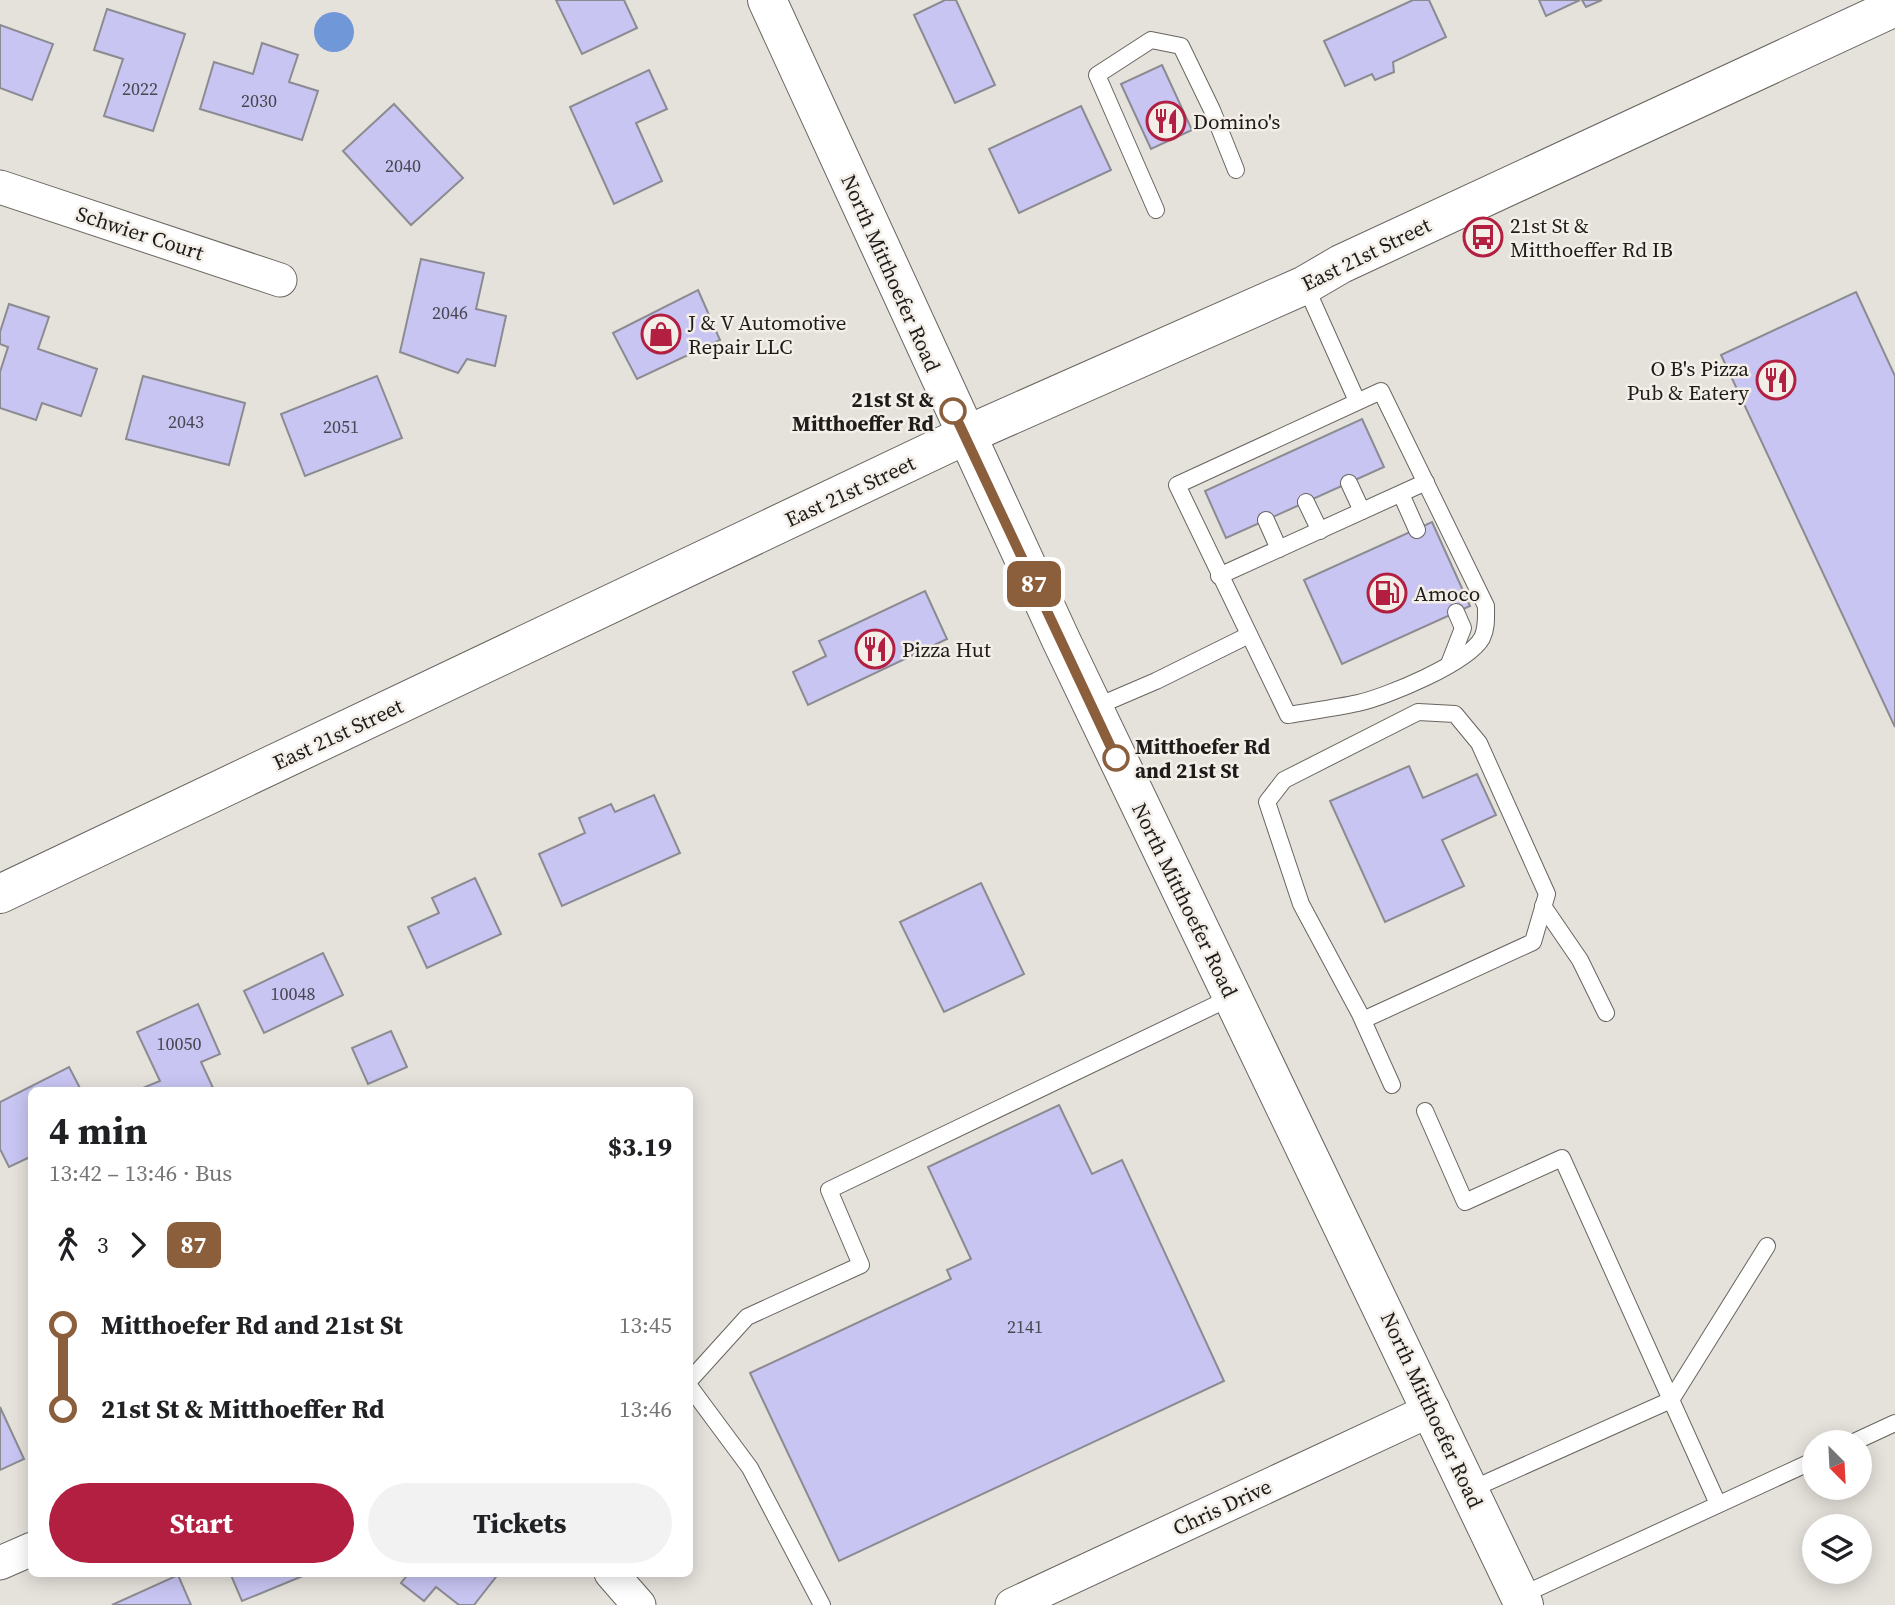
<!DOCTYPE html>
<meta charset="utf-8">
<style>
body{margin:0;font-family:"Source Serif 4",serif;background:#f2f2f2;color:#202124;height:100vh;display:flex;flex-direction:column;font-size:26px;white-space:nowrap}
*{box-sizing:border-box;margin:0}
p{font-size:23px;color:#757577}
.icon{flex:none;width:38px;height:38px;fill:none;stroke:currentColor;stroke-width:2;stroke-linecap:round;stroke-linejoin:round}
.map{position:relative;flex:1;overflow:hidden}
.sheet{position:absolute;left:28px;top:1087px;width:665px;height:490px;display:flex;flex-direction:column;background:#fff;border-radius:10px;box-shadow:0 4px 18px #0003}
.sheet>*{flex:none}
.badge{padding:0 14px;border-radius:10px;font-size:24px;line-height:46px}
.needle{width:46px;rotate:156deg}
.controls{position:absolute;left:1802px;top:1430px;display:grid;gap:14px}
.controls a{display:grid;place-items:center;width:70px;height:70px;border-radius:50%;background:#fff;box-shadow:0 4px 18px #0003;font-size:35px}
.map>.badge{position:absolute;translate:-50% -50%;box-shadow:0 0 0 4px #fff}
.legs{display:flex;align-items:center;gap:10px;height:77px;padding:0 21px;font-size:23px}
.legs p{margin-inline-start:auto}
.headline{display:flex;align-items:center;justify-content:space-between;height:119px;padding:0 21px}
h1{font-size:38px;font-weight:700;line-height:52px}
.button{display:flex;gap:14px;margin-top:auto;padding:14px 21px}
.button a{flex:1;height:80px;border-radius:42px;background:#b21f41;color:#fff;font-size:28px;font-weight:700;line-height:80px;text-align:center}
.button a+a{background:#f2f2f2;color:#202124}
ul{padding:0 21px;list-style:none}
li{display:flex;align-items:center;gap:24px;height:84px;font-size:26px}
li i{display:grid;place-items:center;width:10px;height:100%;margin:0 9px;background:currentColor}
li i::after{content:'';width:18px;height:18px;margin:-9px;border:5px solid;border-radius:50%;background:#fff}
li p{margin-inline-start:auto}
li:first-child i{background:linear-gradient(#0000 50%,currentColor 0)}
li:last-child i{background:linear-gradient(currentColor 50%,#0000 0)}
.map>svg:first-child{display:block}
.water{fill:#7097d8}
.building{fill:#c8c5f3;stroke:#8b8b91;stroke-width:2}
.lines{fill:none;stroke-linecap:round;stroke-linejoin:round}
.service-casing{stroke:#68645f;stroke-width:18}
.minor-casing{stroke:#68645f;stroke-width:35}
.secondary-casing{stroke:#68645f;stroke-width:40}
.service{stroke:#fff;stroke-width:16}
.minor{stroke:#fff;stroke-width:33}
.secondary{stroke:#fff;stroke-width:38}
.line-1-casing{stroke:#fff;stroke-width:16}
.line-1{stroke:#8b5e3c;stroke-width:10}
.stop-1-dot{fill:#fff;stroke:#8b5e3c;stroke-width:3.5}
.labels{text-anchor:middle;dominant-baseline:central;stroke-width:5;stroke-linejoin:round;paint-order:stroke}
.number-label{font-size:18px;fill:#484650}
.poi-label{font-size:21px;fill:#1e1c1a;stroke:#f3eee8;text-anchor:start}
.street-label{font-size:21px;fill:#1e1c1a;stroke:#f3eee8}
.stop-label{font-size:21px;font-weight:bold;fill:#1e1c1a;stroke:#f3eee8;text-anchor:end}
</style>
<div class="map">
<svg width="1895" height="1605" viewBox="0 0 1895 1605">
<rect width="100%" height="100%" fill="#e5e1db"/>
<circle class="water" cx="334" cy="32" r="20"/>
<g class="building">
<path d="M556 0H624L637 28 582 54Z"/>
<path d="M945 0H956L995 85 955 103 914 15Z"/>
<path d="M1413 0H1429L1446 37 1393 62 1394 72 1375 80 1372 74 1345 86 1324 41Z"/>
<path d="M1539 0H1580L1546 16Z"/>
<path d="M1582 0H1602L1586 7Z"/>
<path d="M107 9 185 34 153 131 104 116 123 59 94 50Z"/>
<path d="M0 25 53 44 32 100 0 88Z"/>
<path d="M262 43 298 55 289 82 318 91 302 140 200 109 214 62 253 74Z"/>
<path d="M1162 65 1192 130 1151 149 1121 84Z"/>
<path d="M649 70 667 109 636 123 662 181 614 204 570 107Z"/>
<path d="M394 104 463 178 411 225 343 151Z"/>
<path d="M1081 106 1111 170 1019 213 989 149Z"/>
<path d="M421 259 484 273 476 309 506 316 495 366 467 359 458 373 400 352Z"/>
<path d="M698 290 720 340 637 379 613 333Z"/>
<path d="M1856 292 1895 376V727L1721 355Z"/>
<path d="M9 304 49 317 38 349 97 369 81 416 42 403 36 420 0 408V372L8 347 0 344V332Z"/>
<path d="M143 376 245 403 229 465 126 439Z"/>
<path d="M377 376 402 438 305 476 281 414Z"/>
<path d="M1362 419 1384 467 1226 538 1205 491Z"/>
<path d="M1432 522 1470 606 1342 664 1304 580Z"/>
<path d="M925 591 947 639 808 705 793 672 826 656 819 641Z"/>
<path d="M1409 766 1423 798 1477 774 1496 815 1442 840 1464 886 1385 922 1330 801Z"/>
<path d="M654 795 680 853 562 906 539 854 585 833 579 818 611 804 615 812Z"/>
<path d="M475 878 501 934 427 968 408 927 439 913 432 898Z"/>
<path d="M981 883 1024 974 944 1012 900 922Z"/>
<path d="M323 953 343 995 264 1033 244 991Z"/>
<path d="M198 1004 220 1054 201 1062 214 1090H138L160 1081 137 1032Z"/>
<path d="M391 1031 407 1067 368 1084 352 1048Z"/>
<path d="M69 1067 81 1090H32V1156L9 1167 0 1149V1102Z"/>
<path d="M1059 1105 1092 1174 1122 1160 1224 1381 839 1561 750 1373 951 1279 947 1270 971 1259 928 1167Z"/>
<path d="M0 1407 24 1459 0 1470Z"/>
<path d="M230 1573H310L242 1601Z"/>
<path d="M409 1573H499L474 1605H459L436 1587 424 1601 401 1583Z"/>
<path d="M178 1575 191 1605H112Z"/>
</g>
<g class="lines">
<defs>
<g id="service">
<path d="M1156 210 1097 75 1151 40 1181 46 1212 110 1236 170"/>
<path d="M1305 285 1357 401"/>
<path d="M1381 391 1486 606C1486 617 1487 628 1482 638 1468 663 1386 697 1358 703 1335 708 1311 711 1288 715L1177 485Z"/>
<path d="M1349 483 1362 511"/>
<path d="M1401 494 1417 530"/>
<path d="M1306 502 1320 531"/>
<path d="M1266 520 1279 549"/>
<path d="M1219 576 1426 482"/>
<path d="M1449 664 1463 628 1456 612"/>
<path d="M1093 708 1156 681 1249 635"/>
<path d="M1543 906 1580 960 1606 1013"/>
<path d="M1363 1020 1533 942 1547 894 1479 743 1455 714 1418 712 1284 780 1267 802 1301 904 1360 1014 1392 1085"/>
<path d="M1425 1111 1465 1202 1562 1158 1718 1504"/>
<path d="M690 1380 747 1317 861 1265 829 1190 1232 997"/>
<path d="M690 1387 750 1468 822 1605"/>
<path d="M1854 1442 1895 1423"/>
<path d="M1470 1490 1671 1400 1767 1246"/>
<path d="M1520 1596 1815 1460"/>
</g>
<g id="minor">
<path d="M0 187 280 280"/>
<path d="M0 1563 32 1549"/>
<path d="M611 1573 639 1605"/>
<path d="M1012 1605 1433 1409"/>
</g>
<g id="secondary">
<path d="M767 0 1061 640 1524 1605"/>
<path d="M0 894 964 436 1305 285 1341 264 1895 7"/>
</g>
</defs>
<use href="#service" class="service-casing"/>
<use href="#minor" class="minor-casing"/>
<use href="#secondary" class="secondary-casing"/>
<use href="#service" class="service"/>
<use href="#minor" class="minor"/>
<use href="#secondary" class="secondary"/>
</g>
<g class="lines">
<defs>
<path id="line-1" d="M953 411 1116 758"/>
</defs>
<use href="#line-1" class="line-1-casing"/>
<use href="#line-1" class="line-1"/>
</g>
<defs>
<symbol id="restaurant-ring" viewBox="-11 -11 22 22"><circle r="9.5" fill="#f3eee8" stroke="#b21f41" stroke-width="1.5"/><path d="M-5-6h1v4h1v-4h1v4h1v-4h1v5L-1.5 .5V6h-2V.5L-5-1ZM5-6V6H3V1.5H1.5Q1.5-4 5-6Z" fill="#b21f41"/></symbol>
<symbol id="bus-ring" viewBox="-11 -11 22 22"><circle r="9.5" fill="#f3eee8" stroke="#b21f41" stroke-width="1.5"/><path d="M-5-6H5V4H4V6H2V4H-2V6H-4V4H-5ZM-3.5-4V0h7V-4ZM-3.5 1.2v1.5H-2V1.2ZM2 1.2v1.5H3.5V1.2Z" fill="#b21f41"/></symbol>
<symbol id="shop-ring" viewBox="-11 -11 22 22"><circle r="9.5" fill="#f3eee8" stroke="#b21f41" stroke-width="1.5"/><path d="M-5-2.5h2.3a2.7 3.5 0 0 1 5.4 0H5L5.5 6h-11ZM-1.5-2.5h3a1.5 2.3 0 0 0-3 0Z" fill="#b21f41"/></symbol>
<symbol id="fuel-ring" viewBox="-11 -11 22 22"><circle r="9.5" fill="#f3eee8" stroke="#b21f41" stroke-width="1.5"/><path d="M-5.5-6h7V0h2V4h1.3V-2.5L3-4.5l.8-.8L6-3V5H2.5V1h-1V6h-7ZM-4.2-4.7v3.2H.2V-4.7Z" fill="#b21f41"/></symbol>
</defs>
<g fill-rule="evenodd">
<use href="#restaurant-ring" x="1144" y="99" width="44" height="44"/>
<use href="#bus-ring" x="1461" y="215" width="44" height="44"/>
<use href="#shop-ring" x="639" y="312" width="44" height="44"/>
<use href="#restaurant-ring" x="1754" y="358" width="44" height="44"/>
<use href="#fuel-ring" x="1365" y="571" width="44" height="44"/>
<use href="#restaurant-ring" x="853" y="627" width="44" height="44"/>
</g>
<g class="stop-1-dot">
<circle cx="953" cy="411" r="12"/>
<circle cx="1116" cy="758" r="12"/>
</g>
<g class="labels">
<g class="number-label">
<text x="140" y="88">2022</text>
<text x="259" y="100">2030</text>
<text x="403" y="165">2040</text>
<text x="450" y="312">2046</text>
<text x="186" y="421">2043</text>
<text x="341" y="426">2051</text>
<text x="293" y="993">10048</text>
<text x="179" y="1043">10050</text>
<text x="1025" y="1326">2141</text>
</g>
<g class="poi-label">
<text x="1193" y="121">Domino's</text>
<text x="1510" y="225">21st St &amp;<tspan x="1510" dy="24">Mitthoeffer Rd IB</tspan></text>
<text x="688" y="322">J &amp; V Automotive<tspan x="688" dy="24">Repair LLC</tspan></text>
<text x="1749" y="368" text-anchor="end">O B's Pizza<tspan x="1749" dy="24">Pub &amp; Eatery</tspan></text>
<text x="1414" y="593">Amoco</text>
<text x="902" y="649">Pizza Hut</text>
</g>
<g class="street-label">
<text transform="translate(140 233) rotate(18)">Schwier Court</text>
<text transform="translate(1366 254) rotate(-26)">East 21st Street</text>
<text transform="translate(891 273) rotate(66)">North Mitthoefer Road</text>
<text transform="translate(850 491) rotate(-25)">East 21st Street</text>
<text transform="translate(338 734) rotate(-25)">East 21st Street</text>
<text transform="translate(1185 900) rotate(64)">North Mitthoefer Road</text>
<text transform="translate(1432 1410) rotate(65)">North Mitthoefer Road</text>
<text transform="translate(1222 1507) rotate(-25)">Chris Drive</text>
</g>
<g class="stop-label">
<text x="934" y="399">21st St &amp;<tspan x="934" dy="24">Mitthoeffer Rd</tspan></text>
<text x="1135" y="746" text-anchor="start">Mitthoefer Rd<tspan x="1135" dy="24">and 21st St</tspan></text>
</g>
</g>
</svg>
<div class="controls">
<a><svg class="needle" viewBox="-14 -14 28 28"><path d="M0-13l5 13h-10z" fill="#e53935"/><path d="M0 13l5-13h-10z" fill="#757577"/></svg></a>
<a><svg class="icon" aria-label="layers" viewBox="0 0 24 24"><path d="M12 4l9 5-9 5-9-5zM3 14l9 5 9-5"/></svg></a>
</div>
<b class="badge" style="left:1034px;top:584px;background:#8b5e3c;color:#fff">87</b>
<section class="sheet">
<div class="headline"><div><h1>4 min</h1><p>13:42 – 13:46 · Bus</p></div><b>$3.19</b></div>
<div class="legs"><svg class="icon" aria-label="walk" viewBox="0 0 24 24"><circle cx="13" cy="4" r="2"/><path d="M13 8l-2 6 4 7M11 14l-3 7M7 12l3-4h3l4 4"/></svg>3<svg class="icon" aria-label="forward" viewBox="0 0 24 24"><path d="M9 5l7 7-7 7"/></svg><b class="badge" style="background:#8b5e3c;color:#fff">87</b></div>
<ul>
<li><i style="color:#8b5e3c"></i><b>Mitthoefer Rd and 21st St</b><p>13:45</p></li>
<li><i style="color:#8b5e3c"></i><b>21st St &amp; Mitthoeffer Rd</b><p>13:46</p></li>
</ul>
<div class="button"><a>Start</a><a>Tickets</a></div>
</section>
</div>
